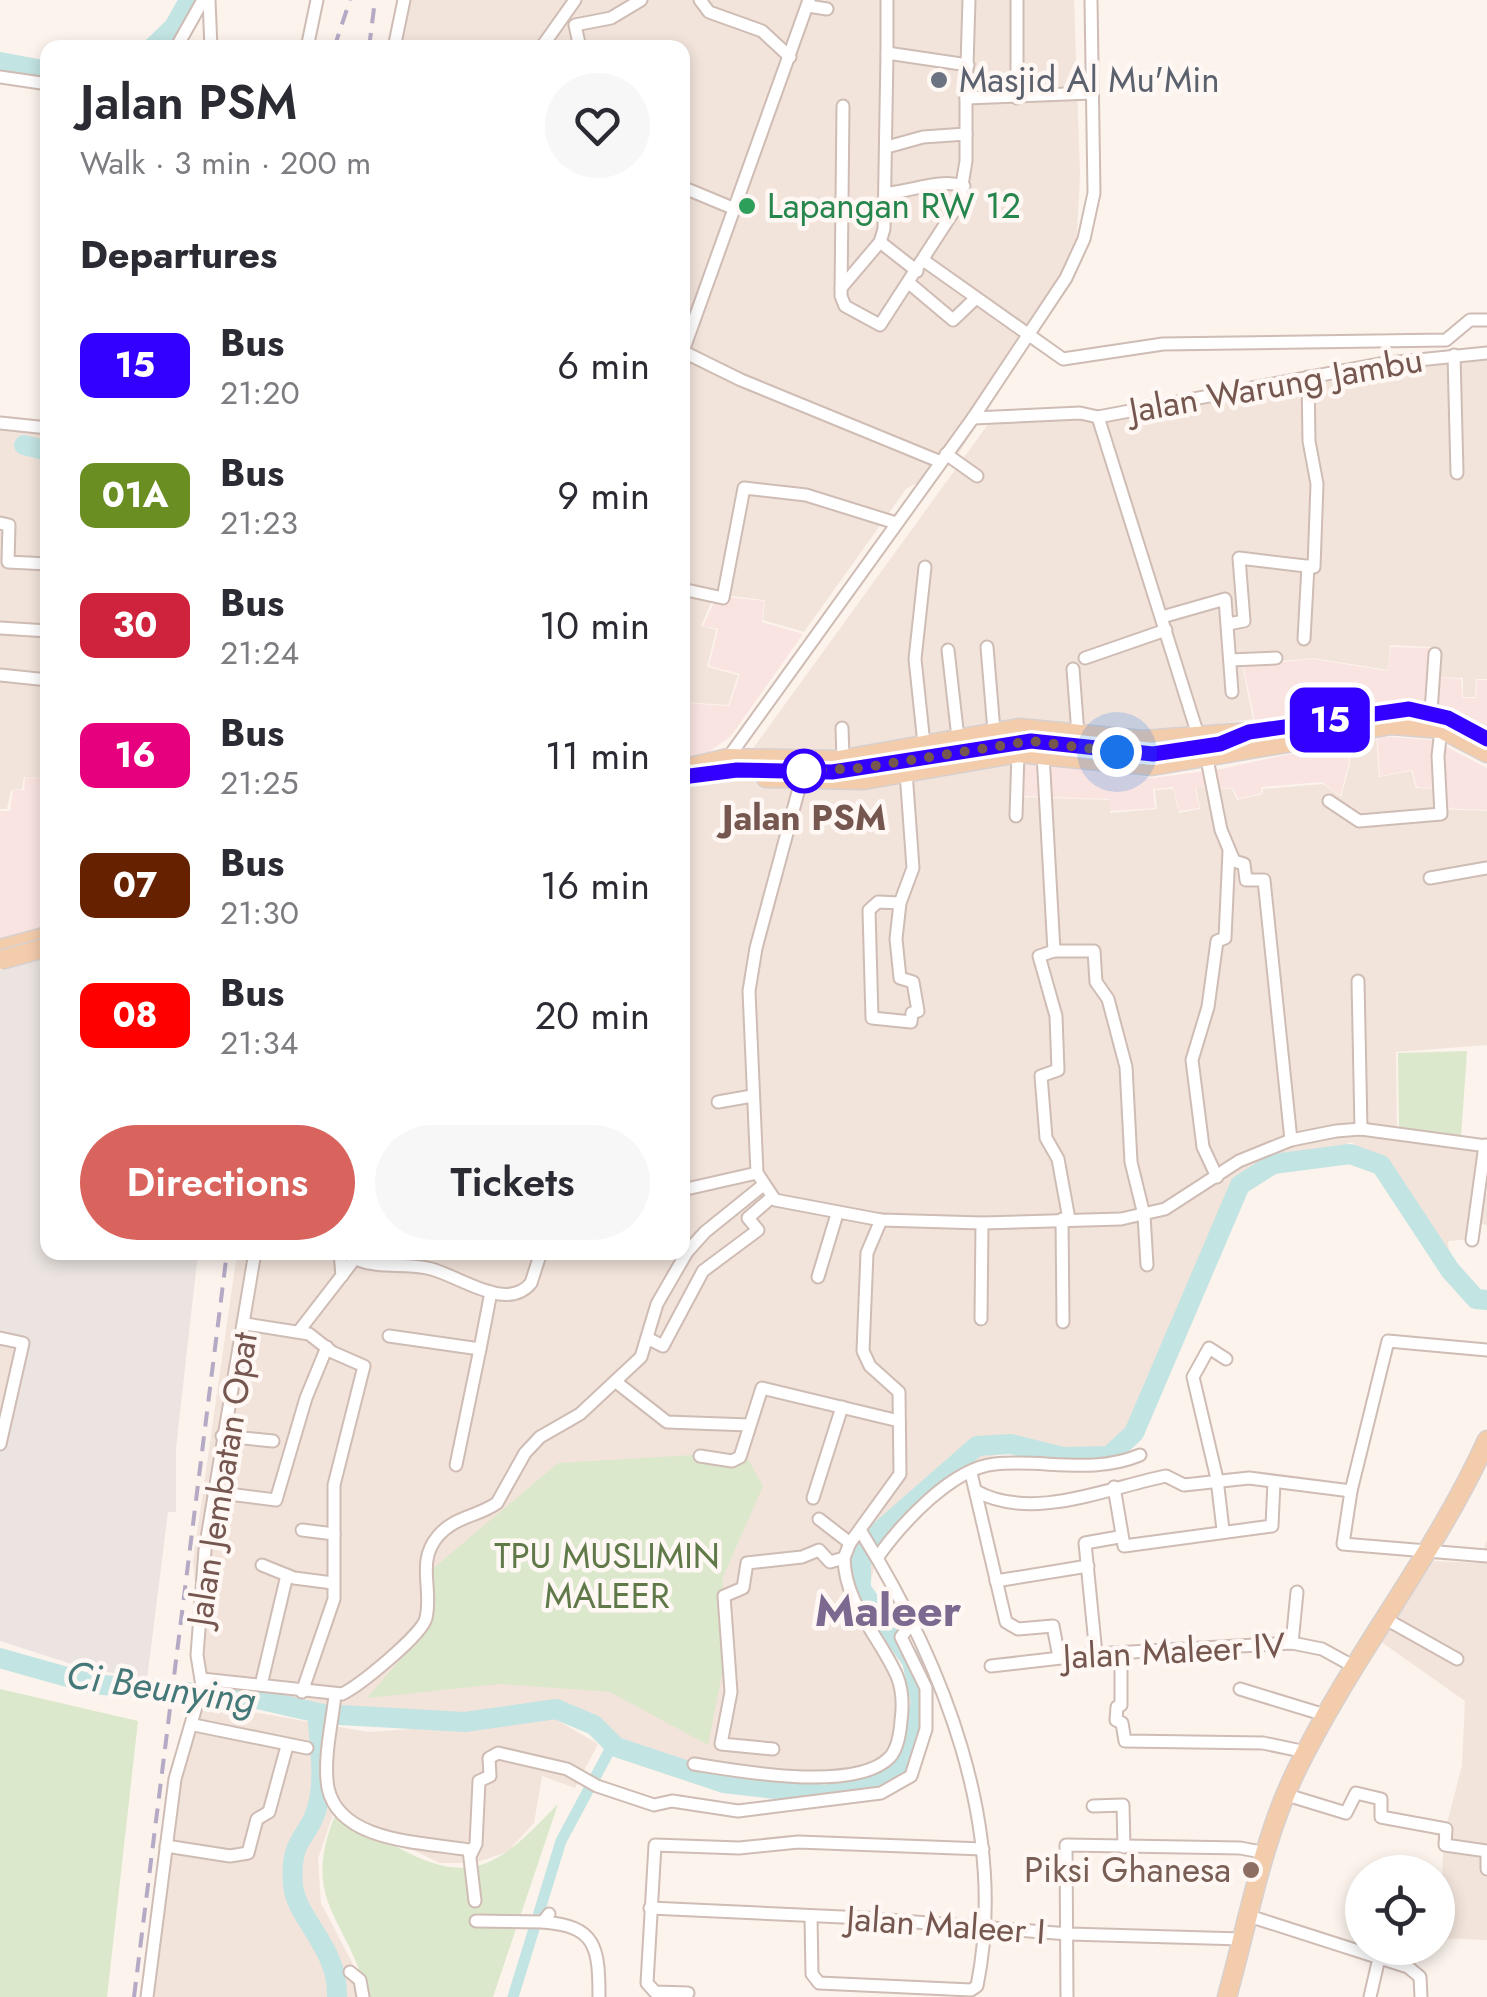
<!DOCTYPE html>
<meta charset="utf-8">
<style>
body{margin:0;font-family:Jost,sans-serif;background:#f7f7f7;color:#2b2b33;height:100vh;display:flex;flex-direction:column;font-size:38px;white-space:nowrap}
*{box-sizing:border-box;margin:0}
p{font-size:32px;color:#7c7c81}
.icon{flex:none;width:55px;height:55px;fill:none;stroke:currentColor;stroke-width:2;stroke-linecap:round;stroke-linejoin:round}
.map{position:relative;flex:1;overflow:hidden}
.panel{position:absolute;left:40px;top:40px;width:650px;height:1220px;display:flex;flex-direction:column;background:#fff;border-radius:20px;box-shadow:0 5px 15px #0003}
.panel>*{flex:none}
.badge{padding:0 20px;border-radius:15px;font-size:35px;line-height:65px}
.fabs{position:absolute;left:1345px;top:1855px;display:grid;gap:20px}
.fabs a{display:grid;place-items:center;width:110px;height:110px;border-radius:50%;background:#fff;box-shadow:0 5px 15px #0003;font-size:50px}
.you{position:absolute;width:50px;height:50px;margin:-25px;border:8px solid #fff;border-radius:50%;background:#1a73e8;box-shadow:0 0 0 15px #1a73e833}
.map>.badge{position:absolute;translate:-50% -50%;box-shadow:0 0 0 5px #fff}
h2{padding:0 40px;font-size:38px;line-height:90px}
.round{display:grid;place-items:center;flex:none;width:105px;height:105px;border-radius:52px;background:#f7f7f7}
.summary{display:flex;align-items:center;justify-content:space-between;height:170px;padding:0 40px}
h1{font-size:48px;font-weight:600;line-height:75px}
.button{display:flex;gap:20px;margin-top:auto;padding:20px 40px}
.button a{flex:1;height:115px;border-radius:60px;background:#d9635d;color:#fff;font-size:40px;font-weight:600;line-height:115px;text-align:center}
.button a+a{background:#f7f7f7;color:#2b2b33}
ul{padding:0;list-style:none}
li{display:flex;align-items:center;gap:30px;height:130px;padding:0 40px}
li div{flex:1}
li b{display:block;font-size:38px}
li em{font-style:normal}
li .badge{min-width:110px;font-weight:700;text-align:center}
.map>svg:first-child{display:block}
.residential{fill:#f2e4db}
.commercial{fill:#fae4e1}
.industrial{fill:#ebe4e1}
.green{fill:#dce8cb}
.lines{fill:none;stroke-linecap:round;stroke-linejoin:round}
.canal{stroke:#c2e4e3;stroke-width:11}
.river{stroke:#c2e4e3;stroke-width:20}
.street-casing{stroke:#cfbcb4;stroke-width:15}
.primary-casing{stroke:#d8d0ce;stroke-width:21}
.street{stroke:#fff;stroke-width:11}
.primary{stroke:#f3ccab;stroke-width:18}
.rail{stroke:#b4aac5;stroke-width:4;stroke-dasharray:15 10;stroke-linecap:butt}
.primary-bridge-casing{stroke:#d8d0ce;stroke-width:21;stroke-linecap:butt}
.primary-bridge{stroke:#f3ccab;stroke-width:18}
.line-casing{stroke:#fff;stroke-width:22}
.line{stroke:#30f;stroke-width:15}
.walk{stroke:#755750;stroke-width:10;stroke-dasharray:0 18}
.worship-dot{fill:#6b7280;stroke:#fef7f3;stroke-width:4}
.leisure-dot{fill:#2e9e5b;stroke:#fef7f3;stroke-width:4}
.stop-dot{fill:#fff;stroke:#30f;stroke-width:5}
.education-dot{fill:#8d6e63;stroke:#fef7f3;stroke-width:4}
.labels{text-anchor:middle;dominant-baseline:central;stroke-width:9;stroke-linejoin:round;paint-order:stroke}
.worship-label{font-size:35px;fill:#5b616d;stroke:#fef7f3;text-anchor:start}
.leisure-label{font-size:35px;fill:#27864d;stroke:#fef7f3;text-anchor:start}
.street-label{font-size:35px;fill:#755750;stroke:#fef7f3}
.stop-label{font-size:35px;font-weight:bold;fill:#755750;stroke:#fef7f3}
.park-label{font-size:35px;fill:#607949;stroke:#fef7f3}
.education-label{font-size:35px;fill:#785e54;stroke:#fef7f3;text-anchor:end}
.water-label{font-size:38px;font-style:italic;fill:#457878;stroke:#fef7f3}
.district-label{font-size:45px;font-weight:bold;fill:#7c6990;stroke:#fef7f3}
</style>
<div class="map">
<svg width="1487" height="1997" viewBox="0 0 1487 1997">
<rect width="100%" height="100%" fill="#fbf3ec"/>
<g class="residential">
<path d="M403 0H1074L1080 175 1075 273 953 462 906 489 804 632 763 620 765 600 715 594 701 626 716 630 707 667 738 675 728 705 683 702 682 48H397Z"/>
<path d="M1462 358 1487 359V679H1476L1475 697H1463V678L1436 677 1431 647 1390 645 1388 670 1313 658 1242 665 1253 719 1202 727 1103 415Z"/>
<path d="M1079 418 1095 421 1190 731 829 757 749 754 989 423Z"/>
<path d="M0 422 47 428V450L8 440 47 452V630L0 626Z"/>
<path d="M0 628 48 632 47 778 24 777 22 789 11 790 7 809H0Z"/>
<path d="M1376 736 1379 777 1411 771 1416 788 1437 789 1438 809 1487 811V1045L1396 1052 1397 1138 1481 1151 1477 1191 1487 1193V1225L1474 1222 1471 1239 1448 1241 1450 1270 1352 1142 1240 1185 1155 1392 1109 1456 1011 1444 884 1532 869 1587 915 1704 880 1782 724 1783 556 1709 465 1722 322 1711 205 1690 193 1562 237 1253 682 1252 683 781 735 769 850 789 1016 756 1014 797 1110 800V813L1157 809 1155 790 1173 789 1179 813 1200 809 1196 787 1232 789 1237 800 1263 794V789L1323 784 1341 797 1350 764V741Z"/>
<path d="M0 1340 20 1344 0 1423Z"/>
<path d="M1487 1540V1940L1439 1938 1444 1835 1462 1766 1465 1701 1380 1641 1434 1561 1479 1563Z"/>
<path d="M207 1704 368 1732 555 1719 598 1744 575 1788 542 1776 534 1823 507 1852 474 1863H440L334 1811 318 1859 321 1903 360 1978 364 1997H152L188 1731Z"/>
</g>
<g class="commercial">
<path d="M717 596 764 601 762 622 803 634 731 736 706 754 683 757V703L729 706 740 674 709 666 718 629 703 626Z"/>
<path d="M1391 647 1430 648 1435 677 1461 679 1462 698H1476L1477 680H1487V726L1445 707 1416 702 1255 720 1243 666 1313 659 1388 671Z"/>
<path d="M1377 736 1433 740 1487 768V810L1442 808V789L1417 787 1412 770 1380 776Z"/>
<path d="M1348 741 1349 763 1340 796 1322 782 1261 787 1262 793 1238 799 1233 788 1195 787 1199 808 1179 811 1173 787 1153 789 1155 808 1110 811V799L1019 796 1021 756 1152 778 1221 769Z"/>
<path d="M25 777 47 779 42 928 0 940V811H10L13 790H24Z"/>
</g>
<path class="industrial" d="M47 958 48 1252 198 1253 176 1448V1512H168L147 1679 84 1668 0 1641V1437L24 1341 0 1335V970Z"/>
<g class="green">
<path d="M1467 1051 1461 1137 1399 1128 1398 1053Z"/>
<path d="M744 1452 763 1486 723 1577V1669L708 1745 610 1692 500 1684 367 1698 418 1639 430 1571 558 1463Z"/>
<path d="M0 1689 138 1721 107 1997H0Z"/>
<path d="M558 1804 493 1997H367C350 1918 298 1904 336 1813 361 1819 375 1835 397 1847 476 1891 503 1860 558 1804Z"/>
</g>
<g class="lines">
<path class="canal" d="M513 1997 561 1841 613 1744"/>
<g class="river">
<path d="M152 48 174 27 189 0"/>
<path d="M0 62 48 71"/>
<path d="M24 445 48 451"/>
<path d="M0 1658 92 1684 253 1698 323 1714 465 1722 556 1709 594 1725 616 1747 724 1783 826 1795 880 1782 907 1763 921 1702 912 1661 861 1589V1556L881 1530 977 1446 1011 1444 1063 1457 1109 1456 1134 1433 1240 1185 1273 1164 1350 1154 1381 1165 1450 1270 1476 1299 1487 1300"/>
<path d="M323 1714 318 1723C320 1748 324 1774 319 1800 311 1840 289 1834 293 1885 296 1919 339 1948 337 1997"/>
</g>
<defs>
<g id="street">
<path d="M209 0 211 48"/>
<path d="M700 0 709 12 762 31 790 57"/>
<path d="M887 0V53L968 65"/>
<path d="M969 0 966 98 1092 93"/>
<path d="M808 6 827 9"/>
<path d="M176 48 203 0"/>
<path d="M307 48 317 0"/>
<path d="M394 48 404 0"/>
<path d="M541 48 575 0"/>
<path d="M580 48 575 25 611 18 641 0"/>
<path d="M0 77 48 84"/>
<path d="M1017 98V0"/>
<path d="M843 106 841 296 845 306 880 325 959 203 966 161V98"/>
<path d="M887 147 923 137 966 134"/>
<path d="M682 187 735 209"/>
<path d="M886 193C912 192 938 178 964 186"/>
<path d="M880 242 917 271"/>
<path d="M923 260 1063 359 1163 344 1446 340 1470 320H1487"/>
<path d="M909 283 953 320 975 299"/>
<path d="M841 288 880 242 884 229 887 53"/>
<path d="M682 351 741 380 941 462"/>
<path d="M682 354 809 0"/>
<path d="M1454 355 1457 473"/>
<path d="M1098 417 1198 735"/>
<path d="M973 418 1080 413 1098 417 1379 364 1487 353"/>
<path d="M0 423 48 428"/>
<path d="M946 454 977 476"/>
<path d="M0 523 9 525 8 562 48 564"/>
<path d="M682 589 723 598 744 488 806 495 896 523"/>
<path d="M1162 617 1225 599 1232 692"/>
<path d="M1228 624 1244 621 1239 558 1314 567 1317 484 1309 441 1308 377"/>
<path d="M0 628 48 631"/>
<path d="M1304 639 1308 566"/>
<path d="M987 647 994 731"/>
<path d="M948 650 958 738"/>
<path d="M1085 658 1166 630"/>
<path d="M1230 660 1276 658"/>
<path d="M1073 669 1078 734"/>
<path d="M0 675 48 680"/>
<path d="M1431 712 1435 654"/>
<path d="M842 728 843 759"/>
<path d="M924 744 915 659 925 567"/>
<path d="M1043 754 1054 951 1039 956 1056 1016 1058 1070 1041 1076 1046 1138 1058 1159 1069 1219"/>
<path d="M728 758 973 418 1066 278 1084 239 1094 193 1091 0"/>
<path d="M1207 759 1221 830 1234 861 1244 864 1246 880H1264L1291 1140"/>
<path d="M801 781 756 948 749 991 757 1173 775 1200 881 1220 982 1223 1121 1219 1165 1209 1239 1161 1291 1140 1336 1131 1361 1129 1487 1146"/>
<path d="M1329 801 1359 821 1441 814 1438 756 1441 729"/>
<path d="M1016 816 1018 753"/>
<path d="M1430 878 1487 868"/>
<path d="M900 903 878 902 869 910 872 1018 911 1022 912 1013 918 1011 913 982 900 978 896 939 900 903 913 868 906 772"/>
<path d="M1054 951H1094L1096 982 1108 999 1126 1067 1131 1162 1144 1215 1147 1265"/>
<path d="M1358 981 1361 1129"/>
<path d="M718 1102 752 1096"/>
<path d="M1217 1177 1203 1147 1192 1060 1208 1007 1217 941 1225 938 1229 851"/>
<path d="M682 1190 757 1173"/>
<path d="M1062 1219 1063 1322"/>
<path d="M1472 1240 1485 1145"/>
<path d="M340 1252 342 1276"/>
<path d="M355 1259C380 1269 401 1263 427 1268 456 1273 506 1314 531 1283L541 1252"/>
<path d="M818 1277 837 1214"/>
<path d="M981 1319 982 1223"/>
<path d="M246 1324 309 1334 332 1352 364 1366 334 1485V1599L302 1692"/>
<path d="M299 1331 357 1256"/>
<path d="M389 1336 480 1349 491 1292"/>
<path d="M0 1338 23 1343 0 1444"/>
<path d="M647 1338 663 1346 703 1271 758 1230 748 1218 772 1197"/>
<path d="M1487 1350 1388 1341 1351 1491 1343 1544 1487 1556"/>
<path d="M616 1382 667 1422 749 1425"/>
<path d="M222 1436 273 1441"/>
<path d="M700 1456 732 1461 740 1457 762 1388 899 1421"/>
<path d="M456 1465 480 1349"/>
<path d="M971 1473 1006 1622 1018 1629 1053 1626 1059 1657"/>
<path d="M1114 1487 1124 1546 1272 1526 1274 1482"/>
<path d="M976 1491C1032 1522 1107 1488 1166 1476L1184 1485 1249 1478 1351 1491"/>
<path d="M213 1492 276 1500 306 1398 327 1347"/>
<path d="M813 1498 842 1407"/>
<path d="M819 1519 850 1543"/>
<path d="M302 1530 334 1534"/>
<path d="M1223 1530 1217 1479 1193 1377 1209 1348 1226 1359"/>
<path d="M877 1558C901 1524 952 1468 995 1464 1044 1459 1092 1475 1140 1455"/>
<path d="M262 1565 294 1578 333 1583"/>
<path d="M996 1581 1088 1566"/>
<path d="M1384 1618 1457 1659"/>
<path d="M1292 1643 1297 1592"/>
<path d="M1096 1654 1085 1543 1119 1537"/>
<path d="M1121 1654V1705L1117 1707 1116 1720 1122 1723 1125 1741 1263 1743 1306 1752"/>
<path d="M991 1666 1096 1654 1292 1643 1322 1649 1353 1666"/>
<path d="M202 1679 342 1694C359 1686 422 1635 426 1618 433 1588 416 1562 438 1536 455 1516 477 1517 497 1503L525 1453 540 1437 580 1414 641 1357 657 1304 687 1252 705 1232 762 1186"/>
<path d="M261 1685 287 1575"/>
<path d="M1240 1689 1325 1715"/>
<path d="M335 1695C332 1724 323 1759 328 1788 340 1844 427 1842 469 1850L475 1901"/>
<path d="M194 1725 307 1748"/>
<path d="M773 1749 721 1744 731 1692 724 1596 743 1588 747 1563 802 1557 819 1550 830 1562 844 1558 850 1543 900 1474 899 1392 870 1366 863 1351 867 1253 881 1220"/>
<path d="M694 1764C738 1771 856 1793 890 1757 898 1748 900 1734 901 1721 903 1706 903 1691 897 1676 879 1635 845 1605 844 1558"/>
<path d="M1287 1795 1346 1813 1356 1793 1381 1799V1817L1446 1829 1445 1845 1487 1851V1869"/>
<path d="M1093 1806 1123 1805 1124 1847"/>
<path d="M166 1846 230 1856 248 1853 257 1819 269 1812 287 1746"/>
<path d="M471 1854 476 1844 479 1781 490 1776 489 1758 498 1753 567 1769 597 1786 654 1805 672 1801 738 1811 881 1793 911 1776 926 1729V1688L901 1637 912 1623"/>
<path d="M650 1908 864 1918 1069 1934 1242 1939"/>
<path d="M811 1916 812 1974 819 1983 971 1990 977 1986C1009 1827 943 1663 860 1530"/>
<path d="M1249 1916 1408 1967 1420 1977 1421 1997"/>
<path d="M476 1921 543 1922 549 1914"/>
<path d="M543 1922C596 1926 599 1947 599 1997"/>
<path d="M350 1972 360 1980 363 1997"/>
<path d="M688 1993 655 1992 647 1983 655 1845 739 1848 798 1842 983 1849"/>
<path d="M147 1997 175 1779 202 1686 197 1655 205 1550 255 1252"/>
<path d="M1067 1997 1066 1845 1240 1848 1267 1853"/>
<path d="M1370 1997 1379 1958"/>
</g>
<g id="primary">
<path d="M682 769 728 758 838 760 1019 728 1143 740 1249 732 1409 709 1447 718 1487 739"/>
<path d="M766 778 864 780 1018 753 1152 766 1391 725 1441 729 1487 753"/>
<path d="M0 949 48 936"/>
<path d="M1227 1997C1248 1922 1262 1841 1296 1771 1352 1656 1434 1557 1487 1440"/>
</g>
</defs>
<use href="#street" class="street-casing"/>
<use href="#primary" class="primary-casing"/>
<use href="#street" class="street"/>
<use href="#primary" class="primary"/>
<g class="rail">
<path d="M334 48 350 0"/>
<path d="M369 48 375 0"/>
<path d="M134 1997 227 1252"/>
</g>
<defs>
<g id="primary-bridge">
<path d="M682 777 737 770 832 772 1031 741 1132 755 1220 744"/>
<path d="M0 960 48 947"/>
</g>
</defs>
<use href="#primary-bridge" class="primary-bridge-casing"/>
<use href="#primary-bridge" class="primary-bridge"/>
</g>
<g class="lines">
<defs>
<path id="line" d="M682 777 737 770 832 772 1031 741 1153 754 1220 744 1249 732 1409 709 1448 718 1487 739"/>
</defs>
<use href="#line" class="line-casing"/>
<use href="#line" class="line"/>
<path class="walk" d="M804 771 861 768 1031 741 1117 752"/>
</g>
<circle class="worship-dot" cx="939" cy="80" r="10"/>
<circle class="leisure-dot" cx="747" cy="206" r="10"/>
<circle class="stop-dot" cx="804" cy="771" r="20"/>
<circle class="education-dot" cx="1251" cy="1870" r="10"/>
<g class="labels">
<g class="worship-label">
<text x="959" y="80">Masjid Al Mu'Min</text>
</g>
<g class="leisure-label">
<text x="767" y="206">Lapangan RW 12</text>
</g>
<g class="street-label">
<text transform="translate(1276 385) rotate(-10)">Jalan Warung Jambu</text>
<text transform="translate(222 1479) rotate(-81)">Jalan Jembatan Opat</text>
<text transform="translate(1174 1651) rotate(-3)">Jalan Maleer IV</text>
<text transform="translate(946 1925) rotate(4)">Jalan Maleer I</text>
</g>
<g class="stop-label">
<text x="804" y="818">Jalan PSM</text>
</g>
<g class="park-label">
<text x="607" y="1556">TPU MUSLIMIN<tspan x="607" dy="40">MALEER</tspan></text>
</g>
<g class="education-label">
<text x="1231" y="1870">Piksi Ghanesa</text>
</g>
<g class="water-label">
<text transform="translate(161 1687) rotate(8)">Ci Beunying</text>
</g>
<g class="district-label">
<text x="888" y="1610">Maleer</text>
</g>
</g>
</svg>
<div class="fabs">
<a><svg class="icon" aria-label="locate" viewBox="0 0 24 24"><circle cx="12" cy="12" r="6"/><path d="M12 2v4M12 18v4M2 12h4M18 12h4"/></svg></a>
</div>
<div class="you" style="left:1117px;top:752px"></div>
<b class="badge" style="left:1330px;top:720px;background:#30f;color:#fff">15</b>
<section class="panel">
<div class="summary"><div><h1>Jalan PSM</h1><p>Walk · 3 min · 200 m</p></div><a class="round"><svg class="icon" aria-label="heart" viewBox="0 0 24 24"><path d="M12 20l-8-8c-3-5 5-10 8-4 3-6 11-1 8 4z"/></svg></a></div>
<h2>Departures</h2>
<ul>
<li><span class="badge" style="background:#30f;color:#fff">15</span><div><b>Bus</b><p>21:20</p></div><em>6 min</em></li>
<li><span class="badge" style="background:#6b8e23;color:#fff">01A</span><div><b>Bus</b><p>21:23</p></div><em>9 min</em></li>
<li><span class="badge" style="background:#cf223c;color:#fff">30</span><div><b>Bus</b><p>21:24</p></div><em>10 min</em></li>
<li><span class="badge" style="background:#e6007e;color:#fff">16</span><div><b>Bus</b><p>21:25</p></div><em>11 min</em></li>
<li><span class="badge" style="background:#620;color:#fff">07</span><div><b>Bus</b><p>21:30</p></div><em>16 min</em></li>
<li><span class="badge" style="background:#f00;color:#fff">08</span><div><b>Bus</b><p>21:34</p></div><em>20 min</em></li>
</ul>
<div class="button"><a>Directions</a><a>Tickets</a></div>
</section>
</div>
